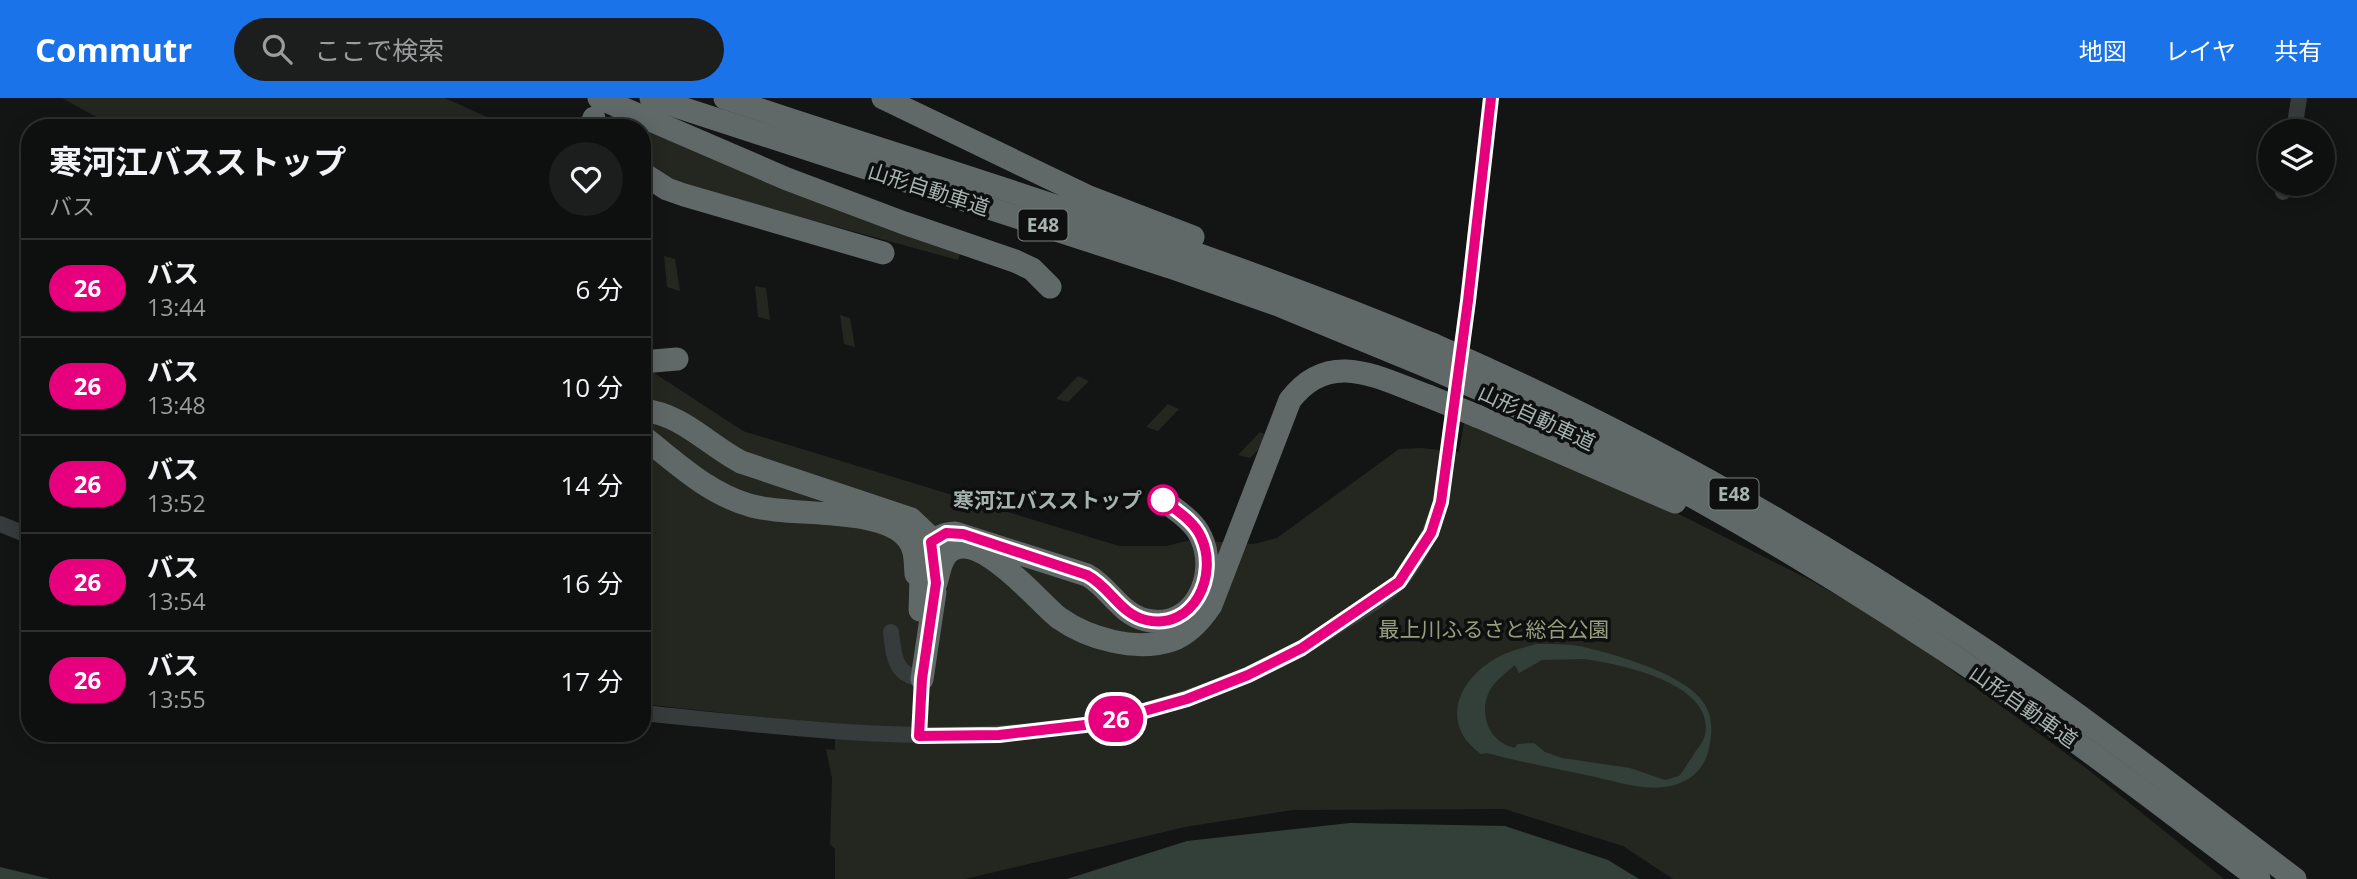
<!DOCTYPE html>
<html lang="ja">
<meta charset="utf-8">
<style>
body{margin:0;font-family:"Open Sans","Noto Sans JP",sans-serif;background:#1c1d1d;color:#f1f3f6;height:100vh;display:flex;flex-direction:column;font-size:26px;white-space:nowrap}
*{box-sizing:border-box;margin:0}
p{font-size:23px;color:#9b9c9e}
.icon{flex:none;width:38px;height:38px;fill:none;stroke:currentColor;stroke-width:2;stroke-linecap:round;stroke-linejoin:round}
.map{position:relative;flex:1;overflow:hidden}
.drawer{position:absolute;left:21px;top:21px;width:630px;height:623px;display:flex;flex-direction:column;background:#0e0f0f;border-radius:28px;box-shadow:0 4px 18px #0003,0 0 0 2px #2e2f2f}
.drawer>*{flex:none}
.badge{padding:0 14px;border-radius:23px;font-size:24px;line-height:46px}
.buttons{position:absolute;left:2258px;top:21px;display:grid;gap:14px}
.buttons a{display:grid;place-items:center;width:77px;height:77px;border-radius:50%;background:#0e0f0f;box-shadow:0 4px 18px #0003,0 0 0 2px #2e2f2f;font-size:35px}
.map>.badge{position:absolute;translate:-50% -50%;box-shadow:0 0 0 4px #fff}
.round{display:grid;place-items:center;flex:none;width:74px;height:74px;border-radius:37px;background:#1c1d1d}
.overview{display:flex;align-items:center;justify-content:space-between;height:119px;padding:0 28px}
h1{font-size:33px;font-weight:700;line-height:52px}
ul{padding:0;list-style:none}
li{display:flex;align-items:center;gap:21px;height:98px;padding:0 28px;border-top:2px solid #2e2f2f}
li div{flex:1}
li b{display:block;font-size:26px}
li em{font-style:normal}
li .badge{min-width:77px;font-weight:700;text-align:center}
header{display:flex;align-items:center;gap:42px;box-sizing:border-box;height:98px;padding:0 35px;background:#1a73e8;color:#fff}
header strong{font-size:33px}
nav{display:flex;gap:38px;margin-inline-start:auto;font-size:24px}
.search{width:490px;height:63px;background:#1c1d1d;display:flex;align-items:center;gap:18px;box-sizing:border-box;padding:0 24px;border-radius:38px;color:#9b9c9e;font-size:26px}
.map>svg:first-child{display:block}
.green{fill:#242720}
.water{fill:#324039;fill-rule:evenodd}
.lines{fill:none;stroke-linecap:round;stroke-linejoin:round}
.highway-tunnel{stroke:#303433;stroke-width:23;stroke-dasharray:23 11;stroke-linecap:butt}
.minor{stroke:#363b3b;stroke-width:16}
.highway{stroke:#616968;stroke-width:23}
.highway-bridge{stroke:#616968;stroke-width:23}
.line-casing{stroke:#fff;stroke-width:16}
.line{stroke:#e6007e;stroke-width:10}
.stop-dot{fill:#fff;stroke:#e6007e;stroke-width:3.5}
.labels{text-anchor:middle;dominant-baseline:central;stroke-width:7;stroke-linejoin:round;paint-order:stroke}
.shield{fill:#0e0f0f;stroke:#788280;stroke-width:2}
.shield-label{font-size:19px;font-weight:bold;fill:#a6b3b0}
.street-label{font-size:21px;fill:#a6b3b0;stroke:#0e0f0f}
.stop-label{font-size:21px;font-weight:bold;fill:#a6b3b0;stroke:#0e0f0f;text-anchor:end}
.park-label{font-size:21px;fill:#989d7f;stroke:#0e0f0f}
</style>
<header>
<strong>Commutr</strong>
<div class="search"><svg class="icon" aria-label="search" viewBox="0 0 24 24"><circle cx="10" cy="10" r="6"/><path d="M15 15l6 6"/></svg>ここで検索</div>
<nav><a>地図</a><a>レイヤ</a><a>共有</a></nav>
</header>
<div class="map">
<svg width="2357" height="781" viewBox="0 0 2357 781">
<rect width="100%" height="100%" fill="#131414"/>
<g class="green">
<path d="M62 0H445L511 30H116Z"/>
<path d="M642 31 960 156 958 162 665 82 642 66Z"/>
<path d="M664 158 675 161 680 193 667 189Z"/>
<path d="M755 188 766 190 770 222 758 219Z"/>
<path d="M840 217 850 220 855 249 844 246Z"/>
<path d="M642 267 743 333 1119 448H1166L1191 442 1254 446 1277 440 1399 351 1422 350 1459 354 1464 325 1609 381 1812 483 1894 530 2086 670 2224 781H1673L1623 748 1504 711 1293 712 1185 729 965 781H835V751L830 746 832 680 826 651 835 652V627L642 606Z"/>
<path d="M1078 278 1089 283 1068 304 1056 301Z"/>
<path d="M1168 306 1179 311 1158 333 1146 329Z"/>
<path d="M1260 334 1271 339 1250 360 1238 357Z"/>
</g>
<g class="water">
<path d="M1536 546C1550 546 1565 546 1579 548 1612 555 1678 574 1700 600 1713 615 1713 633 1709 650 1705 671 1690 684 1670 688 1642 694 1613 682 1586 677 1553 670 1520 664 1487 655L1481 656C1433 622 1465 570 1510 554 1518 550 1528 549 1536 546ZM1584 561C1619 566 1716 585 1705 637 1703 645 1698 649 1694 656 1689 663 1685 671 1679 678L1665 682 1630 670 1562 660 1545 654 1534 645 1517 646 1515 650C1486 644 1476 609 1494 586 1500 579 1508 573 1515 567L1519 575 1542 562Z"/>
<path d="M1350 725 1505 728 1608 762 1639 781H1067L1187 743Z"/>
<path d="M0 769 50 781H0Z"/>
</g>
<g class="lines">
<path class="highway-tunnel" d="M621 30 624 0"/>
<g class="minor">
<path d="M2294 33 2299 0"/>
<path d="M2283 94 2285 86"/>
<path d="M0 426 30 438"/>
<path d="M891 534C894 558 894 577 922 581L919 638"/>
<path d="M642 615C777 628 913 647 1049 631 1066 629 1084 629 1101 625 1117 622 1132 617 1147 612 1210 594 1271 571 1326 535 1348 520 1382 503 1400 483 1420 460 1432 432 1441 404L1468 203 1491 0"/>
</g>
<g class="highway">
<path d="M599 0 787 81 904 125 1015 163 1032 171 1050 189"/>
<path d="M651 0 1170 169 1281 208 1429 269"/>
<path d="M725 0C961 79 1201 149 1432 246"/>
<path d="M883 0 1089 99 1193 139"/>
<path d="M590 30 594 20"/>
<path d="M642 75 667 91 684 97 883 155"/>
<path d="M642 264 677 261"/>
<path d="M1485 270C1655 347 1815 439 1970 542 2082 616 2188 700 2295 781"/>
<path d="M1481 292C1663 374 1834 476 1999 589 2088 650 2173 717 2259 781"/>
<path d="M642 312C682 316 707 346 741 364L911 421 928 437 934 456"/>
<path d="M1477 318 1675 404"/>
<path d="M642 338C676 364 707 395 749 407 789 420 882 407 908 441 916 451 915 464 916 476"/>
<path d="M936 485C939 476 940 463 947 456 975 425 1040 506 1059 520 1089 541 1136 554 1172 542 1189 536 1201 522 1211 507L1290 302C1330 250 1378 280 1428 298"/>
<path d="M920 512C922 483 915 437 955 435L1087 477C1109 489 1120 516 1146 522 1194 533 1219 477 1201 439 1194 423 1177 413 1163 402"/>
<path d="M922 581 935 494"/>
</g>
<g class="highway-bridge">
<path d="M1432 246 1485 270"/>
<path d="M1429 269 1481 292"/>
<path d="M1428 298 1477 318"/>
</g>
</g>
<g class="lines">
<defs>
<path id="line" d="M1163 402C1177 413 1194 423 1201 439 1219 477 1194 533 1146 522 1120 516 1110 489 1087 477L963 436 946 435 931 444 936 485 922 581 919 638 999 637 1102 625 1187 601 1248 577 1302 550 1399 484 1431 435 1441 404 1468 203 1491 0"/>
</defs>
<use href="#line" class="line-casing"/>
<use href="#line" class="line"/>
</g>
<circle class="stop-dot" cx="1163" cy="402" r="14"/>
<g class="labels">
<g class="shield">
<rect x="1018.5" y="111.5" width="49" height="31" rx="5"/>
<rect x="1709.5" y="380.5" width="49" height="31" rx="5"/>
</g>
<g class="shield-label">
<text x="1043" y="127">E48</text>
<text x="1734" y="396">E48</text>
</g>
<g class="street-label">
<text transform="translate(929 91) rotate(18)">山形自動車道</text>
<text transform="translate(1537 319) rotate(25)">山形自動車道</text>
<text transform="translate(2024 608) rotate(35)">山形自動車道</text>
</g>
<g class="stop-label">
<text x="1142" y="402">寒河江バスストップ</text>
</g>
<g class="park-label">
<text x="1494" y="531">最上川ふるさと総合公園</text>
</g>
</g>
</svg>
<div class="buttons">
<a><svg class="icon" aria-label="layers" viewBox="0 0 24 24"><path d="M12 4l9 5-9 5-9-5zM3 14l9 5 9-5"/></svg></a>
</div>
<b class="badge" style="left:1116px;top:621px;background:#e6007e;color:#fff">26</b>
<section class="drawer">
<div class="overview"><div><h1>寒河江バスストップ</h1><p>バス</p></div><a class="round"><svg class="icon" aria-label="heart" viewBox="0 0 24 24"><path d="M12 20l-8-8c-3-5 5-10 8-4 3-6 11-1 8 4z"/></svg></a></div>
<ul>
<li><span class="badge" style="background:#e6007e;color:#fff">26</span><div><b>バス</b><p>13:44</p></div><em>6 分</em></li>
<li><span class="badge" style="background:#e6007e;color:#fff">26</span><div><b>バス</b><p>13:48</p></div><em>10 分</em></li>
<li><span class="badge" style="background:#e6007e;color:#fff">26</span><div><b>バス</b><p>13:52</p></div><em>14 分</em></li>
<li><span class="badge" style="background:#e6007e;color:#fff">26</span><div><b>バス</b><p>13:54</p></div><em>16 分</em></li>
<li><span class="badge" style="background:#e6007e;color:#fff">26</span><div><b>バス</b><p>13:55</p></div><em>17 分</em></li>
</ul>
</section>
</div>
